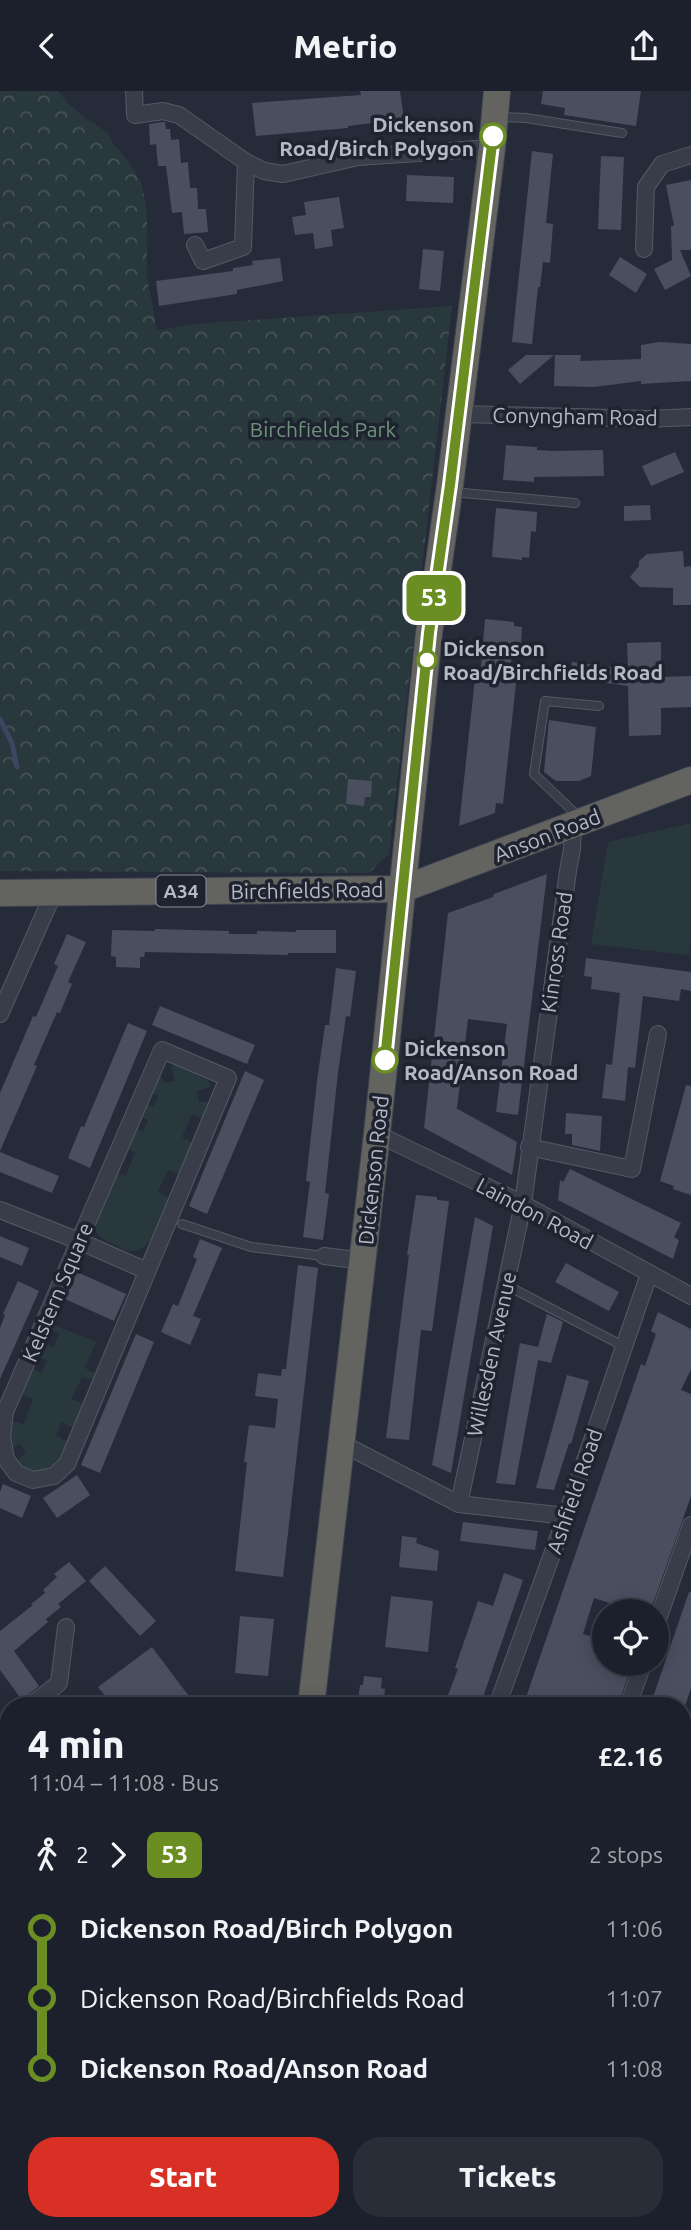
<!DOCTYPE html>
<meta charset="utf-8">
<style>
body{margin:0;font-family:Ubuntu,sans-serif;background:#292d38;color:#f1f3f6;height:100vh;display:flex;flex-direction:column;font-size:26px;white-space:nowrap}
*{box-sizing:border-box;margin:0}
p{font-size:23px;color:#a0a3a9}
.icon{flex:none;width:38px;height:38px;fill:none;stroke:currentColor;stroke-width:2;stroke-linecap:round;stroke-linejoin:round}
.map{position:relative;flex:1;overflow:hidden}
.details{position:absolute;left:0px;top:1606px;width:691px;height:534px;display:flex;flex-direction:column;background:#1c202c;border-radius:28px 28px 0 0;box-shadow:0 4px 18px #0003,0 0 0 2px #3a3e48}
.details>*{flex:none}
.badge{padding:0 14px;border-radius:10px;font-size:24px;line-height:46px}
.fabs{position:absolute;left:592px;top:1508px;display:grid;gap:14px}
.fabs a{display:grid;place-items:center;width:77px;height:77px;border-radius:50%;background:#1c202c;box-shadow:0 4px 18px #0003,0 0 0 2px #3a3e48;font-size:35px}
.map>.badge{position:absolute;translate:-50% -50%;box-shadow:0 0 0 4px #fff}
.legs{display:flex;align-items:center;gap:10px;height:77px;padding:0 28px;font-size:23px}
.legs p{margin-inline-start:auto}
.headline{display:flex;align-items:center;justify-content:space-between;height:119px;padding:0 28px}
h1{font-size:38px;font-weight:800;line-height:52px}
.button{display:flex;gap:14px;margin-top:auto;padding:14px 28px}
.button a{flex:1;height:80px;border-radius:28px;background:#d93025;color:#fff;font-size:28px;font-weight:800;line-height:80px;text-align:center}
.button a+a{background:#292d38;color:#f1f3f6}
ul{padding:0 28px;list-style:none}
li{display:flex;align-items:center;gap:24px;height:70px;font-size:26px}
li i{display:grid;place-items:center;width:10px;height:100%;margin:0 9px;background:currentColor}
li i::after{content:'';width:18px;height:18px;margin:-9px;border:5px solid;border-radius:50%;background:#1c202c}
li p{margin-inline-start:auto}
li:first-child i{background:linear-gradient(#0000 50%,currentColor 0)}
li:last-child i{background:linear-gradient(currentColor 50%,#0000 0)}
header{display:flex;justify-content:space-between;align-items:center;height:91px;padding:0 28px;background:#1c202c;font-size:32px;font-weight:800}
.map>svg:first-child{display:block}
.grass{fill:#29383c}
.forest{fill:url(#forest-crowns)}
.lines{fill:none;stroke-linecap:round;stroke-linejoin:round}
.stream{stroke:#3d4661;stroke-width:5}
.building{fill:#4a4f60}
.service-casing{stroke:#545965;stroke-width:10}
.minor-casing{stroke:#545965;stroke-width:18}
.trunk-casing{stroke:#414652;stroke-width:28}
.service{stroke:#393d4a;stroke-width:8}
.minor{stroke:#393d4a;stroke-width:16}
.trunk{stroke:#636360;stroke-width:26}
.line-1-casing{stroke:#fff;stroke-width:16}
.line-1{stroke:#6b8e23;stroke-width:10}
.stop-1-dot{fill:#fff;stroke:#6b8e23;stroke-width:3.5}
.labels{text-anchor:middle;dominant-baseline:central;stroke-width:7;stroke-linejoin:round;paint-order:stroke}
.shield{fill:#1e232f;stroke:#888c99;stroke-width:2}
.shield-label{font-size:19px;font-weight:bold;fill:#b5b9c6}
.stop-label{font-size:21px;font-weight:bold;fill:#b5b9c6;stroke:#1e232f;text-anchor:start}
.street-label{font-size:21px;fill:#b5b9c6;stroke:#1e232f}
.park-label{font-size:21px;fill:#6e947d;stroke:#1e232f}
</style>
<header><svg class="icon" aria-label="back" viewBox="0 0 24 24"><path d="M15 5l-7 7 7 7"/></svg>Metrio<svg class="icon" aria-label="share" viewBox="0 0 24 24"><path d="M12 15V3M7 8l5-5 5 5M5 13v7h14v-7"/></svg></header>
<div class="map">
<svg width="691" height="2139" viewBox="0 0 691 2139">
<defs>
<pattern id="forest-crowns" width="20" height="18" patternUnits="userSpaceOnUse" patternTransform="scale(1.75)"><rect width="20" height="18" fill="#29383c"/><path d="M2 6a3 3 0 1 1 6 0M12 15a3 3 0 1 1 6 0" fill="none" stroke="#465357"/></pattern>
</defs>
<rect width="100%" height="100%" fill="#262b3a"/>
<g class="grass">
<path d="M691 732V845L689 864 591 853 608 751Z"/>
<path d="M177 974 207 989 211 996 197 1000 199 1011H211L206 1029 192 1023 182 1046 196 1054 182 1084 168 1079 158 1101 171 1108C163 1126 154 1162 128 1160 123 1159 117 1155 113 1153 100 1147 95 1143 92 1129L112 1081 126 1085 135 1061 123 1056 131 1035 143 1041 148 1029 136 1023 142 1011 154 1016 158 1005 147 1000 159 980 164 992 175 990 171 975Z"/>
<path d="M50 1232 96 1251 85 1277 97 1284 96 1290 82 1286 71 1308 87 1314 76 1338 61 1331 56 1345 70 1352 62 1369 51 1380C37 1381 26 1382 16 1371L26 1362 21 1353 9 1358V1329L24 1333 33 1308 19 1302 29 1277 42 1282 47 1270 34 1263 41 1251 53 1256 60 1243 47 1237Z"/>
</g>
<path class="forest" d="M0 0H58L65 9 82 25 107 41 113 52 129 71 142 94 147 120V186L157 239 196 233 452 215 389 763 369 782 0 780Z"/>
<g class="lines">
<path class="stream" d="M0 628 12 652 17 676"/>
</g>
<g class="building">
<path d="M360 0H400L404 28 348 35V37L256 45 252 12 361 4Z"/>
<path d="M543 0H641L636 35 564 24 565 17 541 13Z"/>
<path d="M162 31H165L166 38H170L171 49 179 48 181 72 188 71 190 97H197L198 118H206L208 141 184 143 182 121 172 122 166 75H158L156 53 150 54 149 33Z"/>
<path d="M532 60 553 63 546 132 553 133 550 172 543 171 540 196H538L532 253 512 251Z"/>
<path d="M601 65 624 66 621 139 598 138Z"/>
<path d="M407 84 454 86 453 112 406 110Z"/>
<path d="M691 89V159H680L691 185 665 199 654 178 672 169 671 135H674L666 94Z"/>
<path d="M339 106 344 137 331 139 333 155 315 158 313 142 295 144 292 126 306 124 304 111Z"/>
<path d="M423 158 444 160 440 200 419 198Z"/>
<path d="M620 166 647 183 636 202 609 184Z"/>
<path d="M280 167 283 190 237 199V203L159 215 156 190 233 180V177L253 174 252 170Z"/>
<path d="M659 251 691 253V290L641 293V290L594 296 554 295 555 264H581L580 270 641 268V254Z"/>
<path d="M526 264H554L520 293 508 279Z"/>
<path d="M506 354 537 356V359L553 360 603 359 604 385 534 386V391L503 389Z"/>
<path d="M675 361 684 381 651 395 642 375Z"/>
<path d="M650 414 651 429 624 430V415Z"/>
<path d="M496 417 537 421 536 441 531 440 529 467 522 466V469L492 466Z"/>
<path d="M683 460 684 476 691 475V514H673V497L640 496 630 486 639 475V470L647 463Z"/>
<path d="M485 528 514 531V535L522 536 521 553 513 552 509 591 516 592 503 713 496 712 495 722 459 735 475 587 480 588Z"/>
<path d="M661 551V586L691 585V616L661 617V644L629 645 628 595 570 587 572 571 628 578 627 552Z"/>
<path d="M549 629 596 636 591 685 579 690H556L544 681Z"/>
<path d="M348 688 372 690 371 706H365L364 715 346 713Z"/>
<path d="M547 783 518 1024 496 1021 507 933 468 928 457 1017 454 1016 517 1051 512 1084 424 1037 448 822 493 806 494 803Z"/>
<path d="M155 838 229 840V843H257V840L296 841V839H336V862H288V864L145 861 144 866H140V877L116 876V866L111 865 112 839 155 840Z"/>
<path d="M67 843 86 851 68 891 72 893 60 922 57 921 34 974 37 975 0 1060V1002L33 925 36 926 58 875 54 873Z"/>
<path d="M586 867 691 881V900L681 898 679 910 643 905 635 977 628 976 625 1010 602 1007 606 973 612 974 620 902 591 898 592 886 584 885Z"/>
<path d="M336 877 356 880 350 926 346 925 338 982 325 1102 329 1103 323 1149 303 1146 310 1091 306 1090 317 990 325 934H329Z"/>
<path d="M160 915 255 954 247 973 152 934Z"/>
<path d="M128 932 147 940 90 1077 68 1067 81 1035 84 1036Z"/>
<path d="M245 980 264 989 207 1123 189 1115Z"/>
<path d="M686 994 691 995V1104L673 1098 674 1095 660 1090Z"/>
<path d="M566 1022 602 1025 600 1060 572 1054V1043H565Z"/>
<path d="M0 1061 59 1085 52 1102 0 1081Z"/>
<path d="M570 1078 681 1132 674 1146 679 1149 673 1168 558 1109 560 1089 563 1091Z"/>
<path d="M416 1104 437 1106V1109L449 1110 432 1240 421 1239 409 1349 386 1347 409 1164H407Z"/>
<path d="M475 1126 493 1135 451 1382 432 1374Z"/>
<path d="M0 1145 29 1157 22 1175 0 1166Z"/>
<path d="M200 1148 222 1157 193 1225 201 1228 190 1254 161 1241 173 1213 178 1215 197 1168 193 1166Z"/>
<path d="M566 1172 619 1201 609 1220 555 1191Z"/>
<path d="M298 1174 318 1177 283 1486 235 1480 247 1371H244L249 1334 275 1337 278 1308 255 1305 258 1282 281 1285 282 1278H286Z"/>
<path d="M77 1181 126 1203 114 1230 65 1208Z"/>
<path d="M18 1190 39 1200 0 1288V1237L5 1224 3 1223Z"/>
<path d="M658 1221 691 1238V1278L681 1299 691 1303V1405L650 1521H624L625 1517 594 1507 583 1543 604 1549V1573H632L618 1615H523L641 1273 645 1275 656 1243 651 1240Z"/>
<path d="M547 1223 563 1231 551 1272 538 1269 515 1394 496 1392 520 1252 538 1256Z"/>
<path d="M136 1243 154 1251 100 1382 81 1374Z"/>
<path d="M567 1284 589 1290 571 1353 569 1352 554 1399 536 1397Z"/>
<path d="M77 1384 90 1404 57 1427 43 1407Z"/>
<path d="M3 1393 31 1405 22 1427 0 1417V1401Z"/>
<path d="M463 1431 538 1440 535 1459 460 1450Z"/>
<path d="M402 1445 417 1447 416 1452 439 1460 437 1480 399 1476Z"/>
<path d="M69 1471 86 1490 58 1513 61 1516 46 1528 48 1531 14 1560 39 1595 22 1609 0 1579V1540L33 1514 31 1513 45 1502 43 1499 57 1486 54 1483Z"/>
<path d="M105 1475 156 1530 140 1545 89 1490Z"/>
<path d="M504 1482 523 1489 480 1615H463L446 1609 458 1578 455 1577 478 1510 493 1515Z"/>
<path d="M689 1501H691V1597L685 1615H650Z"/>
<path d="M391 1505 433 1510 428 1561 385 1556Z"/>
<path d="M240 1525 274 1528 268 1585 235 1582Z"/>
<path d="M152 1556 188 1604 173 1615H91L105 1605 98 1596Z"/>
<path d="M364 1585 382 1587 381 1597 385 1598 383 1615H357L360 1594H363Z"/>
</g>
<g class="lines">
<defs>
<g id="service">
<path d="M498 26 526 27 622 42"/>
<path d="M452 401 575 412"/>
<path d="M579 726 534 683 545 610 599 615"/>
<path d="M182 1133 251 1156 324 1165"/>
<path d="M506 1194 623 1255"/>
<path d="M211 1615 212 1610 259 1615"/>
</g>
<g id="minor">
<path d="M134 0 135 24 163 20 179 24 246 71 264 80 283 83 358 66 492 57"/>
<path d="M195 154 203 170 243 156 246 71"/>
<path d="M644 158 646 96 662 73 691 64"/>
<path d="M459 323 649 328 691 326"/>
<path d="M0 923 54 801"/>
<path d="M162 959 228 987 67 1373 54 1385 33 1389 16 1382 6 1368 2 1346 5 1321Z"/>
<path d="M377 1043 523 1113 691 1205"/>
<path d="M529 1056 632 1078 658 943"/>
<path d="M0 1119 79 1150 147 1180"/>
<path d="M324 1165 363 1170"/>
<path d="M341 1352 459 1413 566 1425"/>
<path d="M459 1413 523 1113 568 780 572 758 573 734"/>
<path d="M656 1534 691 1434"/>
<path d="M30 1615 59 1592 66 1536"/>
<path d="M497 1615 566 1425 649 1183"/>
<path d="M628 1615 643 1573"/>
<path d="M0 1640 9 1633"/>
<path d="M0 1653 9 1665"/>
<path d="M0 1833 9 1834"/>
<path d="M682 1846 691 1830"/>
<path d="M682 1912 691 1918"/>
<path d="M0 1988 9 1989"/>
<path d="M682 2083 691 2090"/>
<path d="M0 2122 9 2124"/>
<path d="M73 2132 134 2139"/>
<path d="M496 2132 506 2139"/>
<path d="M404 2139 405 2132"/>
</g>
<g id="trunk">
<path d="M0 802 403 798 691 689"/>
<path d="M311 1615 377 1043 429 542 450 394 492 57 497 0"/>
<path d="M249 2139 250 2132"/>
</g>
</defs>
<use href="#service" class="service-casing"/>
<use href="#minor" class="minor-casing"/>
<use href="#trunk" class="trunk-casing"/>
<use href="#service" class="service"/>
<use href="#minor" class="minor"/>
<use href="#trunk" class="trunk"/>
</g>
<g class="lines">
<defs>
<path id="line-1" d="M385 969 429 542 450 394 493 45"/>
</defs>
<use href="#line-1" class="line-1-casing"/>
<use href="#line-1" class="line-1"/>
</g>
<g class="stop-1-dot">
<circle cx="493" cy="45" r="12"/>
<circle cx="427" cy="569" r="9"/>
<circle cx="385" cy="969" r="12"/>
</g>
<g class="labels">
<rect class="shield" x="156.5" y="784.5" width="49" height="31" rx="5"/>
<g class="shield-label">
<text x="181" y="800">A34</text>
</g>
<g class="stop-label">
<text x="474" y="33" text-anchor="end">Dickenson<tspan x="474" dy="24">Road/Birch Polygon</tspan></text>
<text x="443" y="557">Dickenson<tspan x="443" dy="24">Road/Birchfields Road</tspan></text>
<text x="404" y="957">Dickenson<tspan x="404" dy="24">Road/Anson Road</tspan></text>
</g>
<g class="street-label">
<text transform="translate(575 325) rotate(1)">Conyngham Road</text>
<text transform="translate(547 744) rotate(-21)">Anson Road</text>
<text transform="translate(307 799) rotate(-1)">Birchfields Road</text>
<text transform="translate(556 861) rotate(-82)">Kinross Road</text>
<text transform="translate(373 1079) rotate(-84)">Dickenson Road</text>
<text transform="translate(535 1122) rotate(28)">Laindon Road</text>
<text transform="translate(57 1201) rotate(-67)">Kelstern Square</text>
<text transform="translate(491 1263) rotate(-78)">Willesden Avenue</text>
<text transform="translate(574 1400) rotate(-71)">Ashfield Road</text>
</g>
<g class="park-label">
<text x="323" y="338">Birchfields Park</text>
</g>
</g>
</svg>
<div class="fabs">
<a><svg class="icon" aria-label="locate" viewBox="0 0 24 24"><circle cx="12" cy="12" r="6"/><path d="M12 2v4M12 18v4M2 12h4M18 12h4"/></svg></a>
</div>
<b class="badge" style="left:434px;top:507px;background:#6b8e23;color:#fff">53</b>
<section class="details">
<div class="headline"><div><h1>4 min</h1><p>11:04 – 11:08 · Bus</p></div><b>£2.16</b></div>
<div class="legs"><svg class="icon" aria-label="walk" viewBox="0 0 24 24"><circle cx="13" cy="4" r="2"/><path d="M13 8l-2 6 4 7M11 14l-3 7M7 12l3-4h3l4 4"/></svg>2<svg class="icon" aria-label="forward" viewBox="0 0 24 24"><path d="M9 5l7 7-7 7"/></svg><b class="badge" style="background:#6b8e23;color:#fff">53</b><p>2 stops</p></div>
<ul>
<li><i style="color:#6b8e23"></i><b>Dickenson Road/Birch Polygon</b><p>11:06</p></li>
<li><i style="color:#6b8e23"></i><span>Dickenson Road/Birchfields Road</span><p>11:07</p></li>
<li><i style="color:#6b8e23"></i><b>Dickenson Road/Anson Road</b><p>11:08</p></li>
</ul>
<div class="button"><a>Start</a><a>Tickets</a></div>
</section>
</div>
